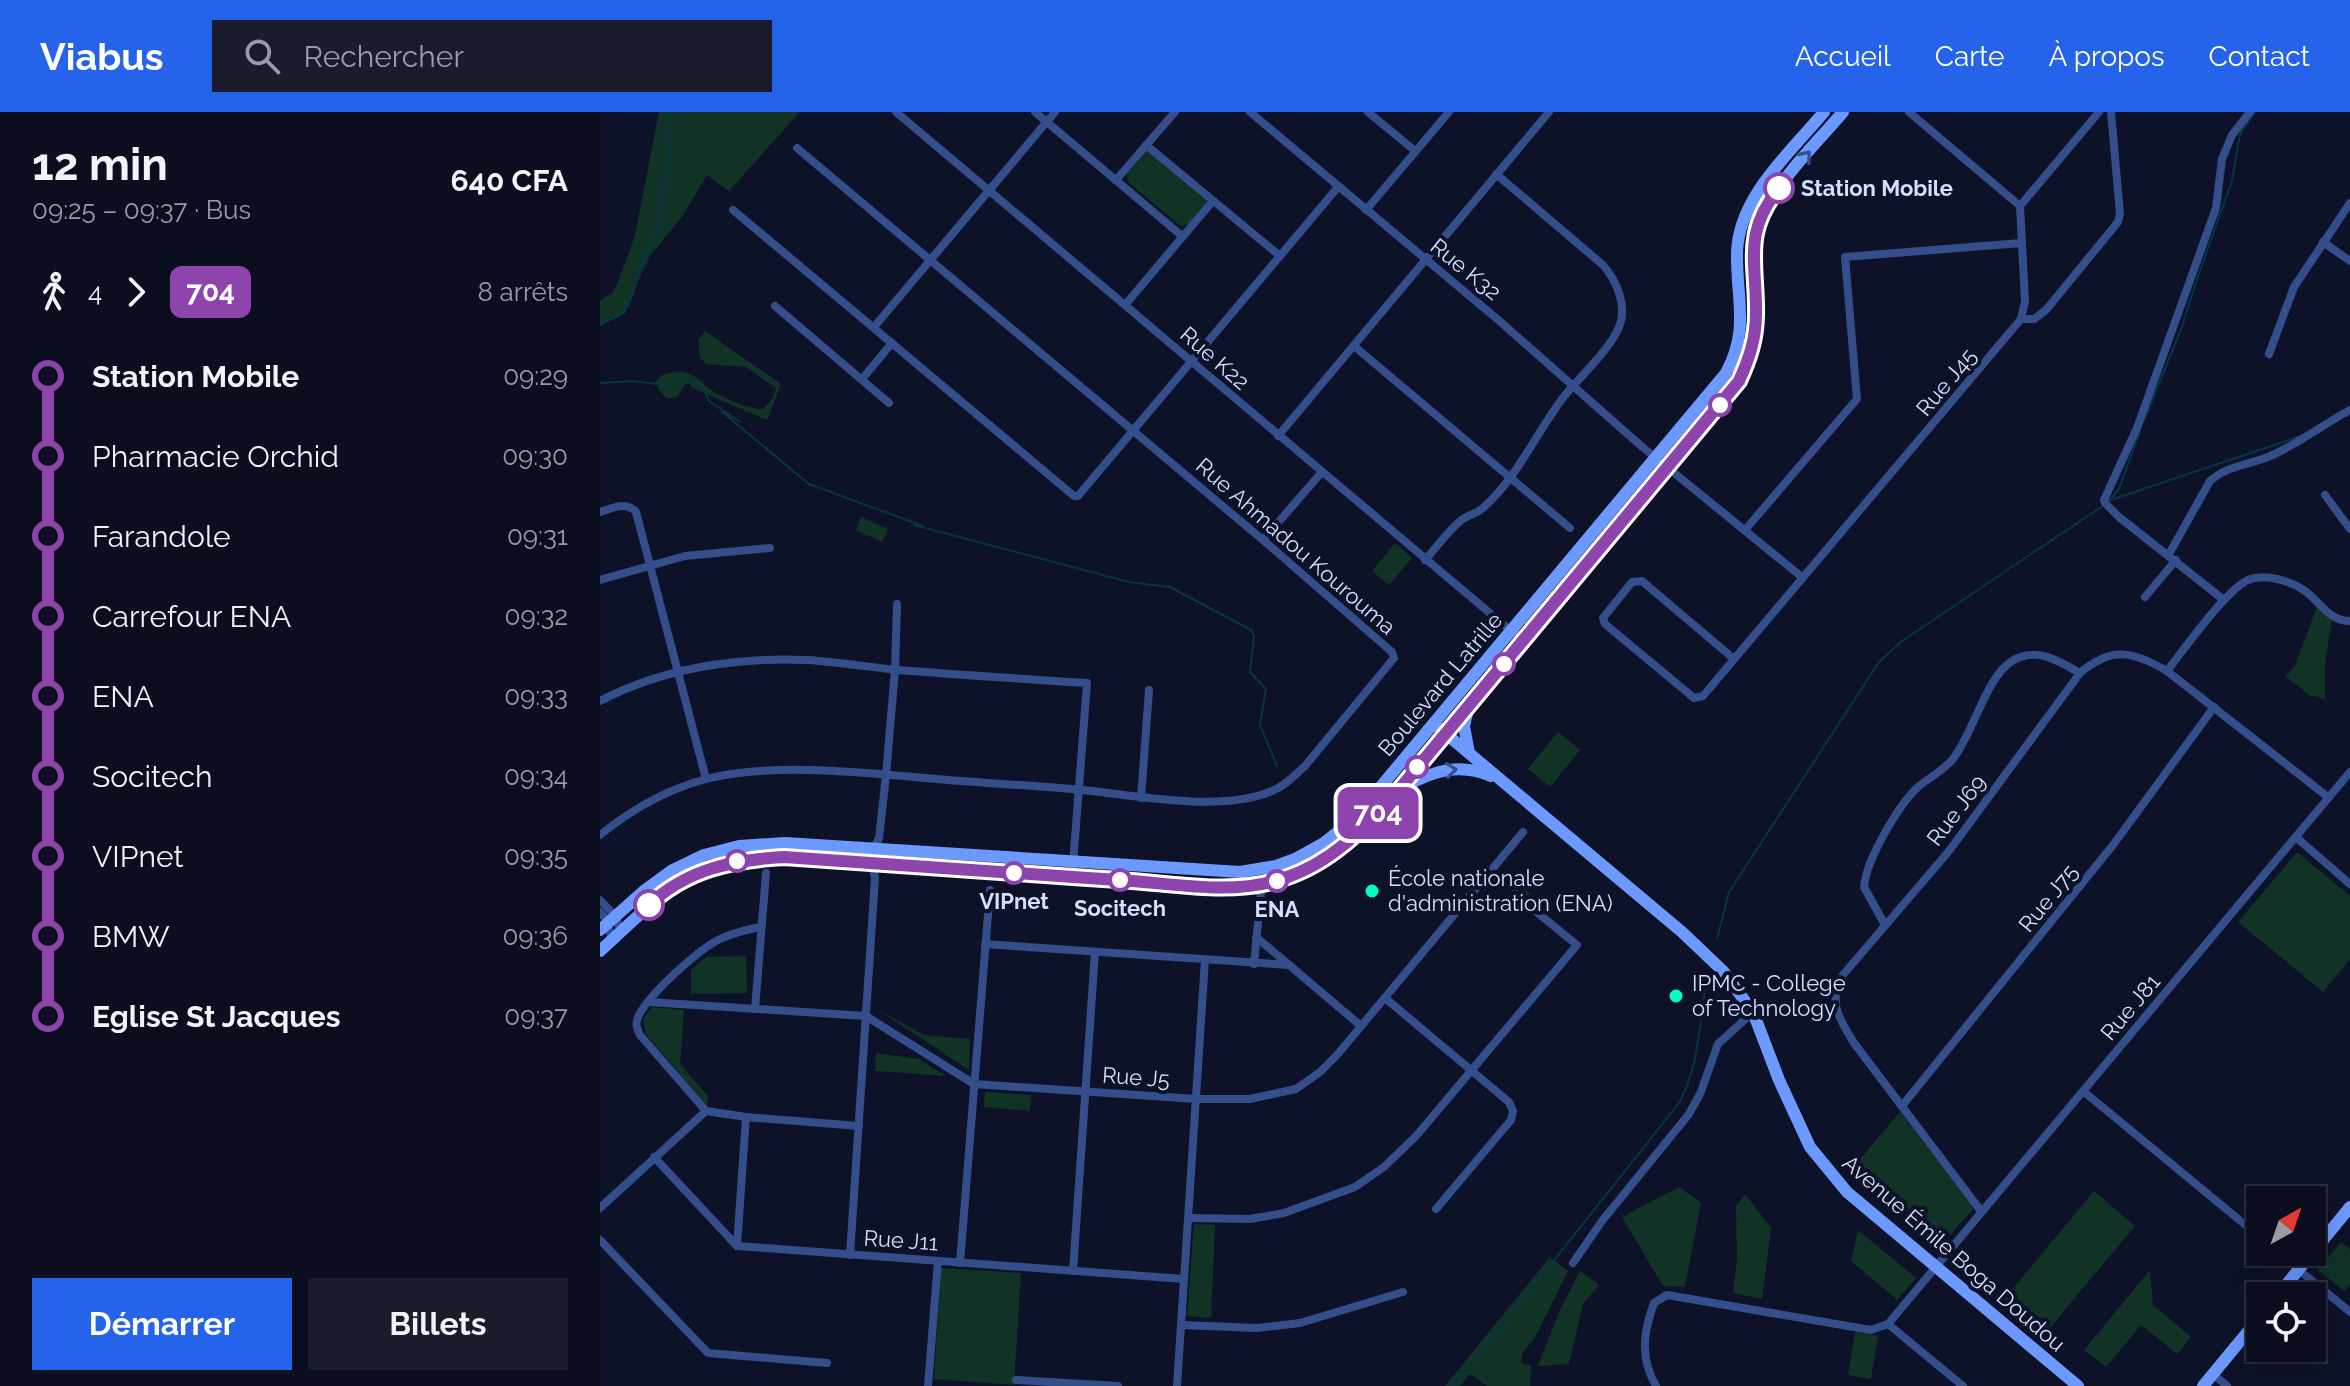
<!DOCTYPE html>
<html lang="fr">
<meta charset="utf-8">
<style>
body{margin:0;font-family:Raleway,sans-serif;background:#181c2b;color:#f1f3f6;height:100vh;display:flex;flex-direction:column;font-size:30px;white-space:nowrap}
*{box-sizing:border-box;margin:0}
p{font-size:26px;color:#999ca4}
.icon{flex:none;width:44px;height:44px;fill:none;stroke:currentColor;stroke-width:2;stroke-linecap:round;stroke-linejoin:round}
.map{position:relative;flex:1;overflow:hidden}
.sheet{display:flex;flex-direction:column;background:#0a0e1e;width:600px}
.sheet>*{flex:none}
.badge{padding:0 16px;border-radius:12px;font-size:28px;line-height:52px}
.needle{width:52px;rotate:40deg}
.fabs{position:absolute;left:1646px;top:1074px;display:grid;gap:16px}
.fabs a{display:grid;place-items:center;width:80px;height:80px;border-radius:0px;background:#0a0e1e;box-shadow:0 4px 20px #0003,0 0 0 2px #2a2e3c;font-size:40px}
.map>.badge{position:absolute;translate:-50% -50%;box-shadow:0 0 0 4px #fff}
.legs{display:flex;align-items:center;gap:12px;height:88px;padding:0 32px;font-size:26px}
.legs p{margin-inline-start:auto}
.head{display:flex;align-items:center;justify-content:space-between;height:136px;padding:0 32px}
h1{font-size:44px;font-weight:700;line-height:60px}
.action{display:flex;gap:16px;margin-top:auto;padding:16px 32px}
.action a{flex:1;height:92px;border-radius:0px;background:#2563eb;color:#fff;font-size:32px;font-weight:700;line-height:92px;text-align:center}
.action a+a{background:#181c2b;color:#f1f3f6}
ul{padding:0 32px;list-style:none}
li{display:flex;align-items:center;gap:28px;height:80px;font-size:30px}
li i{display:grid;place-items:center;width:12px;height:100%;margin:0 10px;background:currentColor}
li i::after{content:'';width:20px;height:20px;margin:-10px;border:6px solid;border-radius:50%;background:#0a0e1e}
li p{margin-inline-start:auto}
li:first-child i{background:linear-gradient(#0000 50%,currentColor 0)}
li:last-child i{background:linear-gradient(currentColor 50%,#0000 0)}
header{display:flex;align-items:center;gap:48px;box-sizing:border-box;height:112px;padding:0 40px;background:#2563eb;color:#fff}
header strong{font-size:38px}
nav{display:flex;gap:44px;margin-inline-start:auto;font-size:28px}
.search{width:560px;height:72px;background:#181c2b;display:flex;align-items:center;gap:20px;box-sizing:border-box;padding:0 28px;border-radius:0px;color:#999ca4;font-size:30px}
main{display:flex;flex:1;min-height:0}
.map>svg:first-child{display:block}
.green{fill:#103326}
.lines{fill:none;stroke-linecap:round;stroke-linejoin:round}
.stream{stroke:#063549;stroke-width:2}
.street{stroke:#344e8b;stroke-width:8}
.secondary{stroke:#6c99ff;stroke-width:12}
.oneway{stroke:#384f89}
.line-1-casing{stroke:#fff;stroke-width:18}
.line-1{stroke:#8e44ad;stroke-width:12}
.stop-1-dot{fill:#fff;stroke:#8e44ad;stroke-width:4}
.poi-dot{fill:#01ffc3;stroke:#0d1228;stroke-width:3}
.labels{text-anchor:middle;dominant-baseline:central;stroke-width:8;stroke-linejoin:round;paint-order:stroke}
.stop-label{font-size:22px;font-weight:bold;fill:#d5deff;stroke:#0d1228}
.street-label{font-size:22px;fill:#d5deff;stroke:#0d1228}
.poi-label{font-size:22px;fill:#d5deff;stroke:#0d1228;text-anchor:start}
</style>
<header>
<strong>Viabus</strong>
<div class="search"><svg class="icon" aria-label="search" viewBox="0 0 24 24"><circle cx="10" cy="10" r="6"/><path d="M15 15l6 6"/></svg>Rechercher</div>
<nav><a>Accueil</a><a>Carte</a><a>À propos</a><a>Contact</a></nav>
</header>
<main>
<section class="sheet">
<div class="head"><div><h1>12 min</h1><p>09:25 – 09:37 · Bus</p></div><b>640 CFA</b></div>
<div class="legs"><svg class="icon" aria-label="walk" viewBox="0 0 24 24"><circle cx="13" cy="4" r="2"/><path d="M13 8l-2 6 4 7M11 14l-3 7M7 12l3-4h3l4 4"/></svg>4<svg class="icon" aria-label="forward" viewBox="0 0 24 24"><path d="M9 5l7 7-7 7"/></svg><b class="badge" style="background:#8e44ad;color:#fff">704</b><p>8 arrêts</p></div>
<ul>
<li><i style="color:#8e44ad"></i><b>Station Mobile</b><p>09:29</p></li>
<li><i style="color:#8e44ad"></i><span>Pharmacie Orchid</span><p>09:30</p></li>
<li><i style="color:#8e44ad"></i><span>Farandole</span><p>09:31</p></li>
<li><i style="color:#8e44ad"></i><span>Carrefour ENA</span><p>09:32</p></li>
<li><i style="color:#8e44ad"></i><span>ENA</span><p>09:33</p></li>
<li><i style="color:#8e44ad"></i><span>Socitech</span><p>09:34</p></li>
<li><i style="color:#8e44ad"></i><span>VIPnet</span><p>09:35</p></li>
<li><i style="color:#8e44ad"></i><span>BMW</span><p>09:36</p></li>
<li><i style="color:#8e44ad"></i><b>Eglise St Jacques</b><p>09:37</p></li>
</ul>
<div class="action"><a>Démarrer</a><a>Billets</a></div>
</section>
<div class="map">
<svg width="1750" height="1274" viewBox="0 0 1750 1274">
<rect width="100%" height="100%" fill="#0d1228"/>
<g class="green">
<path d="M59 0H200L129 79 107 63 82 105 49 145 24 201 0 214V189L12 181 18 170 35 123Z"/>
<path d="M547 38 608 89 590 112 582 114 578 112 528 70 527 62Z"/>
<path d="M105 219 181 272 167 308 92 276 90 272H85L77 285 68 287 59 279 56 270 60 264C95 251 96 271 121 284 132 290 151 297 163 297L172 287 176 276 146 255 106 252 100 245 98 228Z"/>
<path d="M261 405 288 417 282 430 256 418Z"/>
<path d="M795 431 812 446 789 473 772 459Z"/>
<path d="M1717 494 1732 508 1725 551V587L1709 583 1685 564 1695 554Z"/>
<path d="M958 620 980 638 950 675 928 657Z"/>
<path d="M1697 740 1750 784V847L1723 880 1638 810Z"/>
<path d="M903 759 939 789 931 799 897 765Z"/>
<path d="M146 844 147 881 91 882V858L106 845Z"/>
<path d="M52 895 84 898 80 952 108 984 107 995 46 922 43 907Z"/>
<path d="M277 897 324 923 370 927 369 958Z"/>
<path d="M276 941 319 947 346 964 275 959Z"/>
<path d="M385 980 431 983 430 999 384 995Z"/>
<path d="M1300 1000 1374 1096 1343 1131 1254 1054Z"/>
<path d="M1079 1075 1101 1091 1085 1175 1063 1174 1022 1105Z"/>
<path d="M1494 1079 1535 1114 1443 1224 1402 1190Z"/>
<path d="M1145 1082 1171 1116 1162 1187 1133 1181 1137 1149 1136 1095Z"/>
<path d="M594 1112 615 1113 611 1206 587 1204Z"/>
<path d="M1258 1118 1316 1166 1297 1188 1251 1149Z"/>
<path d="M1741 1130 1750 1137V1172L1744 1179 1718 1158Z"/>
<path d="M950 1145 968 1159 935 1226 923 1240 921 1251 931 1254 930 1274H887L870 1262 860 1274H845Z"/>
<path d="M341 1156 421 1161 414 1273 334 1267Z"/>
<path d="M1550 1158 1553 1193 1591 1225 1577 1242 1541 1213 1506 1255 1484 1238Z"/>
<path d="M980 1159 999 1173 983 1192 969 1252 938 1254 960 1198Z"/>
<path d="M1255 1220 1278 1224 1271 1267 1248 1263Z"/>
</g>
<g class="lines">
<g class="stream">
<path d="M0 213 24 201 33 182 37 161 60 113 62 84 71 48 68 17 72 0"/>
<path d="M0 271 33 269 65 273 84 266 102 274 109 289 140 310 122 300 209 372 323 414 314 413 529 470 570 475 651 518 654 524 650 560 666 577 660 613 677 654"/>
<path d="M1542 313 1582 215 1597 167 1632 69 1640 22 1655 0"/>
<path d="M1511 388 1698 325"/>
<path d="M1509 389 1519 377 1540 319"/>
<path d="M1117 827 1129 780 1279 550 1302 529 1504 393"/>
<path d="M854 1274 1079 991C1098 957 1099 917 1105 878"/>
</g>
<g class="street">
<path d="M296 0 923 529"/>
<path d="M435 0 582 124"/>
<path d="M650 0 896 206 1040 333 1203 466"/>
<path d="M768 0 815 39"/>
<path d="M1309 0 1420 94"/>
<path d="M546 33 680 144"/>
<path d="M516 68 575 0"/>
<path d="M133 98 474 384H478L738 75"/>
<path d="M766 98 849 0"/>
<path d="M1723 130 1750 149"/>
<path d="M525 193 612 90"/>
<path d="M175 194 289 291"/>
<path d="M1421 207H1434L1446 198 1518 110 1520 102 1511 0"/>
<path d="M274 215 455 0"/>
<path d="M754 234 970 416"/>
<path d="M1669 242 1694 175 1750 91"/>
<path d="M262 267 292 231"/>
<path d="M678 324 949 0"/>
<path d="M1725 383 1750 417"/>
<path d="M0 400C13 396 26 389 36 400L106 667"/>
<path d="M1145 418 1257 287 1245 145 1421 131"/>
<path d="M663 428 721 361"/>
<path d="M1569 442 1610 369C1627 354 1647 353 1668 345 1695 334 1724 312 1750 298"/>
<path d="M825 448C837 435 849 417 863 407 869 403 878 401 884 395 919 364 937 318 966 282 982 263 1010 237 1019 215 1028 194 1016 168 1003 153L896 62"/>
<path d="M0 468 85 444 170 436"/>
<path d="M1545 485 1576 448"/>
<path d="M1624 488 1519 405 1505 391 1504 388 1537 316 1616 96 1622 47 1632 23 1650 0"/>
<path d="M1134 547 1042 469 1032 470 1003 506 1005 512 1094 586 1103 584 1421 207 1425 189 1420 94 1499 0"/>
<path d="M1567 559C1582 540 1630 472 1651 467 1667 462 1691 469 1705 479 1720 490 1729 509 1750 509"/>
<path d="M0 589C63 556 137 545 207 548 238 550 268 555 298 558 361 563 424 567 487 571L472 765"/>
<path d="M541 686 549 578"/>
<path d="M0 723C31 698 68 677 106 667 174 649 277 662 348 668 396 672 445 674 492 679 543 685 625 700 672 679 685 674 695 663 705 654L794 546 792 540 663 428 197 36"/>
<path d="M1697 726 1750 772"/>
<path d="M0 788 15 804 21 820"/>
<path d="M0 800 6 807 12 828"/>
<path d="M1285 813 1264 775C1266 748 1299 692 1319 674 1330 665 1344 658 1353 647 1373 622 1386 565 1412 549 1436 534 1459 549 1480 561"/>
<path d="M656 825 761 914"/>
<path d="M385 832 689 853"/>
<path d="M654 852 661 779 666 770"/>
<path d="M785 886 909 990 913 999 911 1008 836 1097"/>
<path d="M49 890 266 904 374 972 596 987H650L696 977 720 960 737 943 923 720"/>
<path d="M155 897 166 761"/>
<path d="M1483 979 1660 1125"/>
<path d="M1302 994 1513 733 1614 595"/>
<path d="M106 999 40 923C37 917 35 912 38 905 48 883 97 839 118 828 132 821 145 818 160 815"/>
<path d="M106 999 146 1005 259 1014"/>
<path d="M54 1045 137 1134 584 1167"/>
<path d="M0 1096 106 999"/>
<path d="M1381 1099 1254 931C1239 906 1228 892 1242 864L1349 739 1480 561C1512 534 1533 539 1567 559L1728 685"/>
<path d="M588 1106 650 1107 684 1101 755 1075 784 1055 817 1023 977 833 934 798"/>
<path d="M0 1128 108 1241 227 1251"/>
<path d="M137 1134 146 1005"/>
<path d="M1677 1140 1750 1200"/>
<path d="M250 1143 275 766 272 751 274 736 279 726 286 663 295 558 297 492"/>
<path d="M360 1151 390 778"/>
<path d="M973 1151 1002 1109 1089 1002 1100 982 1118 932 1153 900"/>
<path d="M473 1159 495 840"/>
<path d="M1288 1212 1363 1274"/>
<path d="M581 1213 657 1216 700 1211 803 1180"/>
<path d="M1613 1262 1627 1274"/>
<path d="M416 1268 518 1274"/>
<path d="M328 1274 338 1149"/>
<path d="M577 1274 605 848"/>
<path d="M1056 1274C1040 1246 1043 1221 1054 1191L1067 1183 1271 1218 1288 1212 1750 660"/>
</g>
<g class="secondary">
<path d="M868 597 864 614 869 641"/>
<path d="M839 616 1082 820 1123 859 1153 900 1179 968 1210 1035 1247 1080 1478 1274"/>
<path d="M806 674C834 658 861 651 891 664"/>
<path d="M0 818 45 778 71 759 104 743 139 734 185 731 640 760 676 754 695 747 724 731 753 708 1126 261C1150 217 1136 186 1137 140 1139 84 1191 40 1224 0"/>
<path d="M0 839C67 777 88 751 184 745L624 776C707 773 744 739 797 680L1139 269C1155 237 1157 208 1155 173 1154 162 1151 148 1153 137 1159 84 1210 39 1243 0"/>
<path d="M1677 1184 1750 1095"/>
<path d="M1603 1274 1660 1205"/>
</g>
</g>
<defs><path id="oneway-chevron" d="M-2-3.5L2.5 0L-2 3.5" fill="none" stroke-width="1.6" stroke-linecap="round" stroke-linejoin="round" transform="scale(2)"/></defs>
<g class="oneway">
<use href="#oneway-chevron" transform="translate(1206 44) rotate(-50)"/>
<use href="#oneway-chevron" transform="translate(851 658) rotate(-6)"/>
</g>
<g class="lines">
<defs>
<path id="line-1" d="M49 793C87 757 133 748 184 745 295 752 407 761 519 768 572 771 631 784 682 767 732 751 763 717 797 680L1139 269C1149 247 1156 227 1156 202 1157 152 1142 121 1179 76"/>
</defs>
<use href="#line-1" class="line-1-casing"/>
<use href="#line-1" class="line-1"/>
</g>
<g class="stop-1-dot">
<circle cx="1179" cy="76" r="14"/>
<circle cx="1120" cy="293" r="10"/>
<circle cx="904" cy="552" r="10"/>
<circle cx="817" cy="655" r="10"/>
<circle cx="137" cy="749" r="10"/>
<circle cx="414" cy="761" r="10"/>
<circle cx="520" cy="768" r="10"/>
<circle cx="677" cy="769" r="10"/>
<circle cx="49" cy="793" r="14"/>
</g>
<g class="poi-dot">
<circle cx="772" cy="779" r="8"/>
<circle cx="1076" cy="884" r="8"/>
</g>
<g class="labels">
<g class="stop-label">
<text x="1201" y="76" text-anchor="start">Station Mobile</text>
<text x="414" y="789">VIPnet</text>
<text x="520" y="796">Socitech</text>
<text x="677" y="797">ENA</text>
</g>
<g class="street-label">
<text transform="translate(866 157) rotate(39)">Rue K32</text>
<text transform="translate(615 246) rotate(41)">Rue K22</text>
<text transform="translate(1346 270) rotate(-50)">Rue J45</text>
<text transform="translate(696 434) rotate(41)">Rue Ahmadou Kourouma</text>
<text transform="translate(840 572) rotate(-50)">Boulevard Latrille</text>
<text transform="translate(1356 698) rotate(-53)">Rue J69</text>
<text transform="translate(1448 786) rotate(-51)">Rue J75</text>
<text transform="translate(1530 895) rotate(-50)">Rue J81</text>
<text transform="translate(536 965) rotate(4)">Rue J5</text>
<text transform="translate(301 1128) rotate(4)">Rue J11</text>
<text transform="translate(1354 1141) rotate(41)">Avenue Émile Boga Doudou</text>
</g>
<g class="poi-label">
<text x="788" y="766">École nationale<tspan x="788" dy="25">d'administration (ENA)</tspan></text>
<text x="1092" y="871">IPMC - College<tspan x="1092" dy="25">of Technology</tspan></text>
</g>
</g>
</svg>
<div class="fabs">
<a><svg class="needle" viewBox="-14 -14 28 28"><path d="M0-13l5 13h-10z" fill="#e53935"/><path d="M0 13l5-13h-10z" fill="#999ca4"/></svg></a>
<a><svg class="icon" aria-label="locate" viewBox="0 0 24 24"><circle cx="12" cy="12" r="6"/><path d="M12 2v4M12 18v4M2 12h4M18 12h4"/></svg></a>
</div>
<b class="badge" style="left:778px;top:701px;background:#8e44ad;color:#fff">704</b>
</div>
</main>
